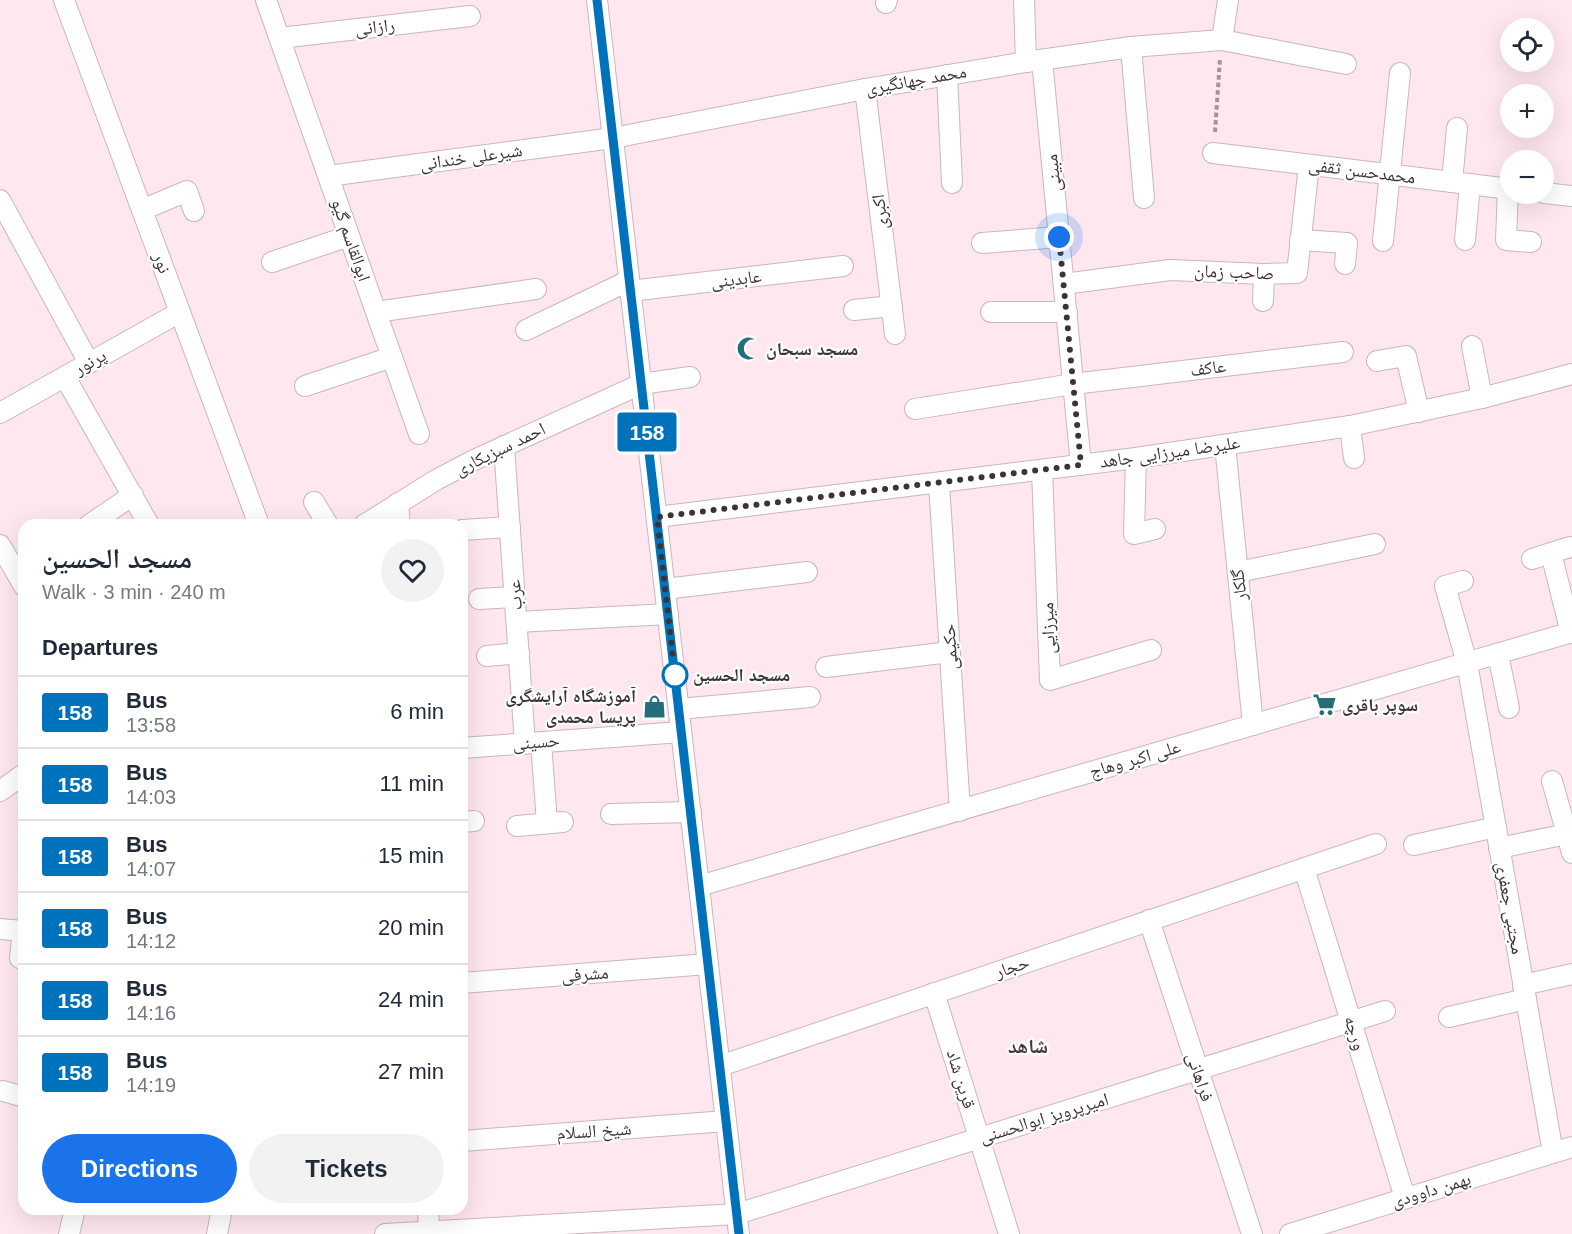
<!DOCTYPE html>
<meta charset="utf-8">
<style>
body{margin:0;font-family:Helvetica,"Noto Naskh Arabic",sans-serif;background:#f2f2f3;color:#1f2937;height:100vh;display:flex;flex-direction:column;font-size:22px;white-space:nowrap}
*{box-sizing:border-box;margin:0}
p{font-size:20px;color:#747a83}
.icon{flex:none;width:33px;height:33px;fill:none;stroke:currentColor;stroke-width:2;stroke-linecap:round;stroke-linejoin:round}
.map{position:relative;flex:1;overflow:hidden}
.panel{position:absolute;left:18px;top:519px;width:450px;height:696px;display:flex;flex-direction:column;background:#fff;border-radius:18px;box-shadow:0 6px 24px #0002}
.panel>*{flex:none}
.badge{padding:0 12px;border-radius:4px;font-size:21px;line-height:39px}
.controls{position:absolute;left:1500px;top:18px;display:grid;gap:12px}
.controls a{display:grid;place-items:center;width:54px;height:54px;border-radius:50%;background:#fff;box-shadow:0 6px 24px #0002;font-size:30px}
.you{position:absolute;width:30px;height:30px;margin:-15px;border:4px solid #fff;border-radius:50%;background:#1a73e8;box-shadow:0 0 0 9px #1a73e833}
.map>.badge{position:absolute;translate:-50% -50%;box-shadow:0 0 0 3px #fff}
h2{padding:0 24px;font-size:22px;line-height:54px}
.round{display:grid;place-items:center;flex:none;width:63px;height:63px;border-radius:32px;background:#f2f2f3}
.overview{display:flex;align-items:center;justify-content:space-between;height:102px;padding:0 24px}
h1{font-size:28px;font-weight:600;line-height:45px}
.primary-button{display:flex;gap:12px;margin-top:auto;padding:12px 24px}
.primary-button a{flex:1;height:69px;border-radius:36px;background:#1a73e8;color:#fff;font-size:24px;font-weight:600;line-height:69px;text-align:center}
.primary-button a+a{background:#f2f2f3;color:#1f2937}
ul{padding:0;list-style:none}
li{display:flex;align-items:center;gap:18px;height:72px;padding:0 24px;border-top:2px solid #e0e1e3}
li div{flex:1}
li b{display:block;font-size:22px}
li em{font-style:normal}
li .badge{min-width:66px;font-weight:700;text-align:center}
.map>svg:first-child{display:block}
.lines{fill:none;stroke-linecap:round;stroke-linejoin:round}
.street-casing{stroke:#ccb5be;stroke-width:22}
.path{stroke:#a49399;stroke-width:4;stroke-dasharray:4.5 3;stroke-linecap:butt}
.street{stroke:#fff;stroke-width:20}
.line-casing{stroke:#fff;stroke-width:14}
.line{stroke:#0072bc;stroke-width:9}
.walk{stroke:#3c3337;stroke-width:6;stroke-dasharray:0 10.8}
.stop-dot{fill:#fff;stroke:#0072bc;stroke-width:3}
.labels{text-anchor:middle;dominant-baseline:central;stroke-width:4.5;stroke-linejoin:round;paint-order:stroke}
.street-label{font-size:18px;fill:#3c3337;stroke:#fff}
.poi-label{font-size:18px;font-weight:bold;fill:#3c3337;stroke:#fff;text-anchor:start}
.stop-label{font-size:18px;font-weight:bold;fill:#3c3337;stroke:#fff;text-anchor:start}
.neighbourhood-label{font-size:20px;font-weight:bold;fill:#47353c;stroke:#fff}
</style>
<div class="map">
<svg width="1572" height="1234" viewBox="0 0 1572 1234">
<rect width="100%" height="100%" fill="#ffe7f0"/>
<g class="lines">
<defs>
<g id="street">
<path d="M64 0 259 525"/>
<path d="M266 0 419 434"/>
<path d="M597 0 739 1234"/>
<path d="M1024 0 1026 62"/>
<path d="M886 3 887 0"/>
<path d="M280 38 470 16"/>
<path d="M1222 40 1228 0"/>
<path d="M1131 47 1144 198"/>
<path d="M1042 60 1081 465"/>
<path d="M947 75 952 183"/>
<path d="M865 89 895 334"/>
<path d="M1213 153 1510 189"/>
<path d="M328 176 613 138 865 89 1026 62 1131 47 1222 40 1346 64"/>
<path d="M1452 182 1457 128"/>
<path d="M1508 189 1506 240 1531 242"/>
<path d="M1544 193 1572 196"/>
<path d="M0 200 89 363"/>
<path d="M142 210 187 191 194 211"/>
<path d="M1300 240 1347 243 1345 264"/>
<path d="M1465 240 1470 184"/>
<path d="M1383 241 1400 73"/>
<path d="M982 243 1059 237"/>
<path d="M272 262 349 236"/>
<path d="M1064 284 1170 270 1264 274 1297 273 1309 165"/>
<path d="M630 291 843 266"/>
<path d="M1263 301 1264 274"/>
<path d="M854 310 892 306"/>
<path d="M376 312 536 289"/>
<path d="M991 312H1067"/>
<path d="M526 330 628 281"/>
<path d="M1472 346 1482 398"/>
<path d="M1377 361 1406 356 1419 412"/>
<path d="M65 377 149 525"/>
<path d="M305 386 392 357"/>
<path d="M915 409 1073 384 1343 352"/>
<path d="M0 413 180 312"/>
<path d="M1350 426 1354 458"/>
<path d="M1225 445 1253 725"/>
<path d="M504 446 525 744"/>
<path d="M1136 458 1134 534 1155 529"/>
<path d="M1042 470 1050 680 1151 650"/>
<path d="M939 483 960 811"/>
<path d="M314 502 328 525"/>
<path d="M398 503 400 525"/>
<path d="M657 517 1136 458 1350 426 1482 398 1572 374"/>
<path d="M89 525 133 495"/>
<path d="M364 525 436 480 472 461 641 384 690 377"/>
<path d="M462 530 510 527"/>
<path d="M0 545 24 586"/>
<path d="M1551 553 1571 633"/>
<path d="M1532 559 1570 547"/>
<path d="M1238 572 1375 544"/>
<path d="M1463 581 1445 586 1467 663 1553 1153"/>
<path d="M665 589 807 572"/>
<path d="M479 599 515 597"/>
<path d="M517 622 668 614"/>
<path d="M1498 654 1509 708"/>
<path d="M487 656 519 653"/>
<path d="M826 667 950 652"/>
<path d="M679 709 810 697"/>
<path d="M541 742 547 823"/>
<path d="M462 748 681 732"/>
<path d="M0 791 24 774"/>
<path d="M611 814 691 812"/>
<path d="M462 822 474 821"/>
<path d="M517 826 563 822"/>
<path d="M1567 834 1572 853"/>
<path d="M1414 845 1496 827"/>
<path d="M1499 848 1567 834 1552 781"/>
<path d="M1304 868 1405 1198"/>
<path d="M699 886 1572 632"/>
<path d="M1149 920 1252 1234"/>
<path d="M0 929 23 931 20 958 24 960"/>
<path d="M462 983 708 964"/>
<path d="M1523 985 1572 974"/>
<path d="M934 993 1009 1234"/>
<path d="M1449 1017 1526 999"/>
<path d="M720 1066 1376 844"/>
<path d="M3 1091 24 1097"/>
<path d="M462 1141 726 1121"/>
<path d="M428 1209 429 1232"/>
<path d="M69 1234 75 1209"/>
<path d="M217 1234 222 1209"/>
<path d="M385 1234 737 1214 1385 1011"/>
<path d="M1290 1234 1572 1147"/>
</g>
</defs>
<use href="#street" class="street-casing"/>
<path class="path" d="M1215 132 1220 59"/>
<use href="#street" class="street"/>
</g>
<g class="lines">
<defs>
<path id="line" d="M597 0 739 1234"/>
</defs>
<use href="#line" class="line-casing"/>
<use href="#line" class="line"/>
<path class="walk" d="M675 675 657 517 1081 465 1059 237"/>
</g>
<defs>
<symbol id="mosque-bare" viewBox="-9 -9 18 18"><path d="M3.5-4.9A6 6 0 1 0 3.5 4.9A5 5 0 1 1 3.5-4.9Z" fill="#256e79" stroke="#fff" stroke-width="2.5" paint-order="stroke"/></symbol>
<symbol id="supermarket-bare" viewBox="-9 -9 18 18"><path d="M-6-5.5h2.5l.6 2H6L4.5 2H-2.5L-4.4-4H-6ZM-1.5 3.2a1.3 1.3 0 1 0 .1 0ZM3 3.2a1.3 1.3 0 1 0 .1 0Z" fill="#256e79" stroke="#fff" stroke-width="2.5" paint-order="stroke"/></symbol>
<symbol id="shop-bare" viewBox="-9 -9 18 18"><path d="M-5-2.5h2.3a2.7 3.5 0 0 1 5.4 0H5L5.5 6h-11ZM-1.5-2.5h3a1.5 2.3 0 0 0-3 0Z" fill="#256e79" stroke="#fff" stroke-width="2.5" paint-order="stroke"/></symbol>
</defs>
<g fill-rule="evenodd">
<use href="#mosque-bare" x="732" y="332" width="33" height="33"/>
<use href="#supermarket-bare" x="1308" y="688" width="33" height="33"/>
<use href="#shop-bare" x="638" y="690" width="33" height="33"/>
</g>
<circle class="stop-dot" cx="675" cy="675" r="12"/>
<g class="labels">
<g class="street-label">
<text transform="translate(375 27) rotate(-6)">رازانی</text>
<text transform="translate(916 80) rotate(-10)">محمد جهانگیری</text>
<text transform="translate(471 157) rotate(-8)">شیرعلی خندانی</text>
<text transform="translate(1362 171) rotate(7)">محمدحسن ثقفی</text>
<text transform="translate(1053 173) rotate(-96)">مبینی</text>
<text transform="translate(880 212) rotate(-97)">اکبری</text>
<text transform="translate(351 240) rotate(71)">ابوالقاسم گیو</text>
<text transform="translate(162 263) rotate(70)">نور</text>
<text transform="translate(1234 272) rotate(2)">صاحب زمان</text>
<text transform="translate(736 279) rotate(-7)">عابدینی</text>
<text transform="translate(90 362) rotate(-29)">پرنور</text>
<text transform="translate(1208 368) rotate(-7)">عاکف</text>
<text transform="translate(500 449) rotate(-26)">احمد سبزیکاری</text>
<text transform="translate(1170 452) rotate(-8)">علیرضا میرزایی جاهد</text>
<text transform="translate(1239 585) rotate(-96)">گلکار</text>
<text transform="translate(515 595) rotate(-94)">عرب</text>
<text transform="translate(1048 628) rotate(-92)">میرزایی</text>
<text transform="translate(950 647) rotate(-94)">حکیمی</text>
<text transform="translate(536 742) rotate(-5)">حسینی</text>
<text transform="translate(1135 759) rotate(-16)">علی اکبر وهاج</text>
<text transform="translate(1510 908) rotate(80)">مجتبی جعفری</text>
<text transform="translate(1012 967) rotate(-19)">حجار</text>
<text transform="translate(585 974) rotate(-4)">مشرفی</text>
<text transform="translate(1355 1033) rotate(73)">ورچه</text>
<text transform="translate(1200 1077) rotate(72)">فراهانی</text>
<text transform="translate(961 1079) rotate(73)">قرین شاد</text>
<text transform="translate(1044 1118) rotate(-17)">امیرپرویز ابوالحسنی</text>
<text transform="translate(594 1131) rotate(-4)">شیخ السلام</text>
<text transform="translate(1431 1190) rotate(-17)">بهمن داوودی</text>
</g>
<g class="poi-label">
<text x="766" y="349">مسجد سبحان</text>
<text x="636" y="696" text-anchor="end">آموزشگاه آرایشگری<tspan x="636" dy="21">پریسا محمدی</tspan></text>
<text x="1342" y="705">سوپر باقری</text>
</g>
<g class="stop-label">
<text x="693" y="675">مسجد الحسین</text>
</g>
<g class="neighbourhood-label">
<text x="1028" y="1046">شاهد</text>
</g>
</g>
</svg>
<div class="controls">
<a><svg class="icon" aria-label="locate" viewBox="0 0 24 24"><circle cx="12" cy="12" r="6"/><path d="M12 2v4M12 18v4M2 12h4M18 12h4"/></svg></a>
<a>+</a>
<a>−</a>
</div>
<div class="you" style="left:1059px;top:237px"></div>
<b class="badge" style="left:647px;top:432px;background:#0072bc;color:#fff">158</b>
<section class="panel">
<div class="overview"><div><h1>مسجد الحسین</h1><p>Walk · 3 min · 240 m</p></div><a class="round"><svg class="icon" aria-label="heart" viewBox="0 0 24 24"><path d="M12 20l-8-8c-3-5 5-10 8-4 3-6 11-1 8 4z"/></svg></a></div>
<h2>Departures</h2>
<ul>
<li><span class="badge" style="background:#0072bc;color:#fff">158</span><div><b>Bus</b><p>13:58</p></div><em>6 min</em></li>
<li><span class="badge" style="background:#0072bc;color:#fff">158</span><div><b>Bus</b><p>14:03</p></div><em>11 min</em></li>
<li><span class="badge" style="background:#0072bc;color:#fff">158</span><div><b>Bus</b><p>14:07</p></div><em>15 min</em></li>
<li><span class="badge" style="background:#0072bc;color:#fff">158</span><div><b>Bus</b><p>14:12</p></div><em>20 min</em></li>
<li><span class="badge" style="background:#0072bc;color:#fff">158</span><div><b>Bus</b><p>14:16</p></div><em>24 min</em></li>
<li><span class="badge" style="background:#0072bc;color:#fff">158</span><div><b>Bus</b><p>14:19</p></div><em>27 min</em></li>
</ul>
<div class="primary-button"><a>Directions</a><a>Tickets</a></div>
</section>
</div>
